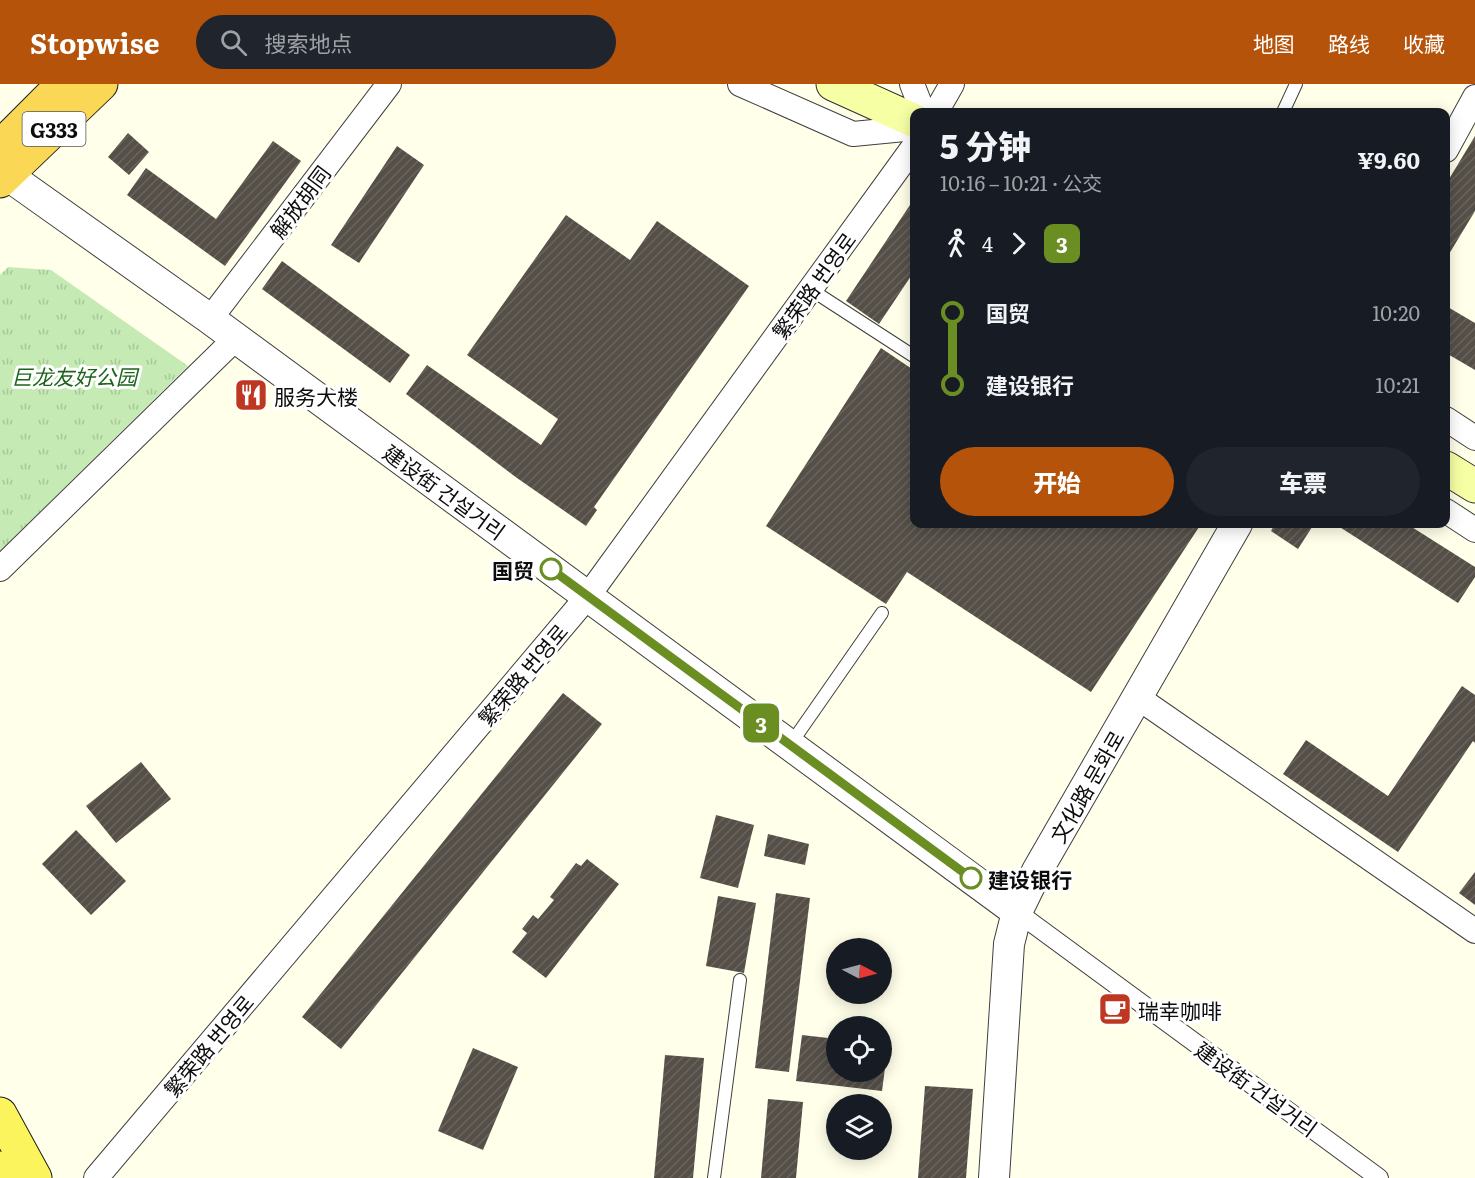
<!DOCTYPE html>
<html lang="zh">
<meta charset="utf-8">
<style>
body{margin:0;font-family:Literata,"Noto Sans SC","Noto Sans KR",serif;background:#20242c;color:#f1f3f6;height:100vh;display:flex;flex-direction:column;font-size:22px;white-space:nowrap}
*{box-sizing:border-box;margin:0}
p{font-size:20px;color:#9ea1a6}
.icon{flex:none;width:33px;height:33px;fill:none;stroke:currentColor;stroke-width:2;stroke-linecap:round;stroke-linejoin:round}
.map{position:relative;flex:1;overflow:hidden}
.sheet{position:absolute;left:910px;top:24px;width:540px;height:420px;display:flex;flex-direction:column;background:#171b24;border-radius:12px;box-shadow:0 3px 15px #0003}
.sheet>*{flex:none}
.badge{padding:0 12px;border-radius:9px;font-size:21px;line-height:39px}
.needle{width:39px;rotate:96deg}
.controls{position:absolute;left:826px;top:854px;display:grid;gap:12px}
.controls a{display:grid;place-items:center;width:66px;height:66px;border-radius:50%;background:#171b24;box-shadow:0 3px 15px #0003;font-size:30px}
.map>.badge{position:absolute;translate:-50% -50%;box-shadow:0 0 0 3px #fff}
.legs{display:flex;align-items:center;gap:9px;height:66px;padding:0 30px;font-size:20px}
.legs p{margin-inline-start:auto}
.summary{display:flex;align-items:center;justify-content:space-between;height:102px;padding:0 30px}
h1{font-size:33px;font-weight:800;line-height:45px}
.cta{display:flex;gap:12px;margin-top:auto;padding:12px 30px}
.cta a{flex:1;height:69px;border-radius:36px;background:#b45309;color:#fff;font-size:24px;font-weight:800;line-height:69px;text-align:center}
.cta a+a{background:#20242c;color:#f1f3f6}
ul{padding:0 30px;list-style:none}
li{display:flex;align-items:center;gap:21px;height:72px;font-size:22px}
li i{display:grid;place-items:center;width:9px;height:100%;margin:0 8px;background:currentColor}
li i::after{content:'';width:15px;height:15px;margin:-8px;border:4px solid;border-radius:50%;background:#171b24}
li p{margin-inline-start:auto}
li:first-child i{background:linear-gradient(#0000 50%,currentColor 0)}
li:last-child i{background:linear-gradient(currentColor 50%,#0000 0)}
header{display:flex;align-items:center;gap:36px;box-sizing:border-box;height:84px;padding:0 30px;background:#b45309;color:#fff}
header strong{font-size:28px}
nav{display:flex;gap:33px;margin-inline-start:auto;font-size:21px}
.search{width:420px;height:54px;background:#20242c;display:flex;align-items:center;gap:15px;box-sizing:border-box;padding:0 21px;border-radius:33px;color:#9ea1a6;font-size:22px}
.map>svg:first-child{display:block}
.park{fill:url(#park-tufts)}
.building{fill:url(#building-hatch)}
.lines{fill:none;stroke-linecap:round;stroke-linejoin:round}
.service-casing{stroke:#3f3f3f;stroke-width:14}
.pedestrian-casing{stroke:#3f3f3f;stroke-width:20}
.minor-casing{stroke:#3f3f3f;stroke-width:26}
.tertiary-casing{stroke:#3f3f3f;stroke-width:32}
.secondary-casing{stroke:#2e2e2e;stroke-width:35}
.primary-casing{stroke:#1d1d1d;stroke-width:35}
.trunk-casing{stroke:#1d1d1d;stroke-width:35}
.service{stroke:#fff;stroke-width:12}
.pedestrian{stroke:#fff;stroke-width:18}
.minor{stroke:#fff;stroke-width:24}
.tertiary{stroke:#fff;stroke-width:30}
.secondary{stroke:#f7ffa5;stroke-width:33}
.primary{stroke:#fcf45d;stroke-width:33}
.trunk{stroke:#fad856;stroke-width:33}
.line-1-casing{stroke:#fff;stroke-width:14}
.line-1{stroke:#6b8e23;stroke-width:9}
.stop-1-dot{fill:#fff;stroke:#6b8e23;stroke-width:3}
.labels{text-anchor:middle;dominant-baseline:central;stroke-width:6;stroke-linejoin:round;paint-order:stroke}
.shield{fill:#fff;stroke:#555;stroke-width:1.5}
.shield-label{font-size:20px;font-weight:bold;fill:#0c0c0c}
.street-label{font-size:21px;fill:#0c0c0c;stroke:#fff}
.park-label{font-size:21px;font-style:italic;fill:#1c641b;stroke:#fff}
.poi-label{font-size:21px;fill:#0c0c0c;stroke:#fff;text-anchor:start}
.stop-label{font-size:21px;font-weight:bold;fill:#0c0c0c;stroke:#fff;text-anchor:end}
</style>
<header>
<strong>Stopwise</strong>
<div class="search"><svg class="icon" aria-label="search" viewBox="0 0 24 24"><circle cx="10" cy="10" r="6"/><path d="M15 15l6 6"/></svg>搜索地点</div>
<nav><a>地图</a><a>路线</a><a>收藏</a></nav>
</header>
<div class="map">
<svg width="1475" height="1094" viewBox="0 0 1475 1094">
<defs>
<pattern id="park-tufts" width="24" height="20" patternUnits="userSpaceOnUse" patternTransform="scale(1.5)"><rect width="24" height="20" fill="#c5eab4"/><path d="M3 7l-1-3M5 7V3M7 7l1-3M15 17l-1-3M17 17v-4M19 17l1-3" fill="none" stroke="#a8c89a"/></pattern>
<pattern id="building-hatch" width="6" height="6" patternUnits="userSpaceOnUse" patternTransform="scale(1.5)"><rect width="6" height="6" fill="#554f48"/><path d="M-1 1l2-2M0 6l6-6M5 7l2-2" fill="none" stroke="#68645e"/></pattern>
</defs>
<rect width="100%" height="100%" fill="#ffffea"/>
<path class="park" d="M8 183 51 186 188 282 0 467V191Z"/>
<g class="building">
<path d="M128 49 149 68 129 91 108 73Z"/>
<path d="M1475 52V127L1446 175V100Z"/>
<path d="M273 57 301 77 225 182 127 111 146 84 216 135Z"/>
<path d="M397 62 424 81 359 179 331 161Z"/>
<path d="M914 115 915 186 879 240 846 217Z"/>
<path d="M566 131 630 176 657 137 749 202 594 423 597 426 586 442 517 394 406 310 427 281 541 361 558 335 467 271Z"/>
<path d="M282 177 410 271 390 299 262 205Z"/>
<path d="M1446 222 1475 239V286L1446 269Z"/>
<path d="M881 264 915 287V440H1201L1091 608 907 488 886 520 766 442Z"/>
<path d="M1275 440H1314L1298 465 1271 447Z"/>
<path d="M1335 440H1407L1475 483V493L1458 519Z"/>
<path d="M1462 602 1475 611V659L1473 657 1398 768 1283 690 1306 656 1388 712Z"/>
<path d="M563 609 602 640 341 965 302 933Z"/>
<path d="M141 678 171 715 116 759 86 722Z"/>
<path d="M716 731 754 741 738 804 700 794Z"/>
<path d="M76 746 126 797 91 831 42 780Z"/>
<path d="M768 750 809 760 805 781 764 772Z"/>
<path d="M587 775 619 800 546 894 512 868 527 849 522 845 533 831 538 835 554 816 550 813 576 779 581 782Z"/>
<path d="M1475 788V821L1459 809Z"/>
<path d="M776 809 810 814 789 988 755 984Z"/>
<path d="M718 812 756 819 744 889 706 882Z"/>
<path d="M802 951 837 955V987H882V961H888L882 1007 796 997Z"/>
<path d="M473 964 518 983 483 1066 438 1047Z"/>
<path d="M665 971 704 974 693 1094H654Z"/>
<path d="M925 1002 973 1005 966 1094H918Z"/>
<path d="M768 1015 803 1018 796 1094H761Z"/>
</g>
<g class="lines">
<defs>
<g id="service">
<path d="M1283 28 1296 0"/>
<path d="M810 205 915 273"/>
<path d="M790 661 882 529"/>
<path d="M714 1094 740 896"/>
</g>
<path id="pedestrian" d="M1017 828 1379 1094"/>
<g id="minor">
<path d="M740 0 853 50 915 44"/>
<path d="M912 0 923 28"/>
<path d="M936 28 952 0"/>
<path d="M1446 66 1475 13"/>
<path d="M210 235 389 0"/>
<path d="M1446 335 1475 354"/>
<path d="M1446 427 1475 446"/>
<path d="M0 485 236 254"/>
<path d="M1137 613 1475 847"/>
<path d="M96 1094 588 512 915 61"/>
</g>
<g id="tertiary">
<path d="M0 86 210 235 1017 828"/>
<path d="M994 1094 1009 860 1017 828 1037 787 1237 440"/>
</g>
<g id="secondary">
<path d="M833 0 915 37"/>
<path d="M1446 384 1475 402"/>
</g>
<g id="primary">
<path d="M0 1030 35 1094"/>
<path d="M0 1084 5 1094"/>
</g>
<g id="trunk">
<path d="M0 63 63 0"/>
<path d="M0 97 101 0"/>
</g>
</defs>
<use href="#service" class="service-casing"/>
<use href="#pedestrian" class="pedestrian-casing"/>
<use href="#minor" class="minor-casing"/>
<use href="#tertiary" class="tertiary-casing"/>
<use href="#secondary" class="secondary-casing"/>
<use href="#primary" class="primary-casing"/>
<use href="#trunk" class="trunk-casing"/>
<use href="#service" class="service"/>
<use href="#pedestrian" class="pedestrian"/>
<use href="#minor" class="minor"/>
<use href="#tertiary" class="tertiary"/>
<use href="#secondary" class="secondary"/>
<use href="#primary" class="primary"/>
<use href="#trunk" class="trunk"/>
</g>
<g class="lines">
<defs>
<path id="line-1" d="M551 485 971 794"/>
</defs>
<use href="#line-1" class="line-1-casing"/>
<use href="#line-1" class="line-1"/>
</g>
<defs>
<symbol id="restaurant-square" viewBox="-11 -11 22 22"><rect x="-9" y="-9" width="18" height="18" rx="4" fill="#be3821" stroke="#fff"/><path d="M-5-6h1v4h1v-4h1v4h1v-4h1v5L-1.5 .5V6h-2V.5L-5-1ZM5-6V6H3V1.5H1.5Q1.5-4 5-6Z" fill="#fff"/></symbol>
<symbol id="cafe-square" viewBox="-11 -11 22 22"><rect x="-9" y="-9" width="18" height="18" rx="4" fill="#be3821" stroke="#fff"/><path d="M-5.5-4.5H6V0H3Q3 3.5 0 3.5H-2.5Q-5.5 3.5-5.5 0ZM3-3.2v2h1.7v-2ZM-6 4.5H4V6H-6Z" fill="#fff"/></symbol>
</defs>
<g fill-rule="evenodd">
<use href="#restaurant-square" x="232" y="292" width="38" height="38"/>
<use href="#cafe-square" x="1096" y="906" width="38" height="38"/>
</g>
<g class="stop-1-dot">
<circle cx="551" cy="485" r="10"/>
<circle cx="971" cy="794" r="10"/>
</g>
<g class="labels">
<rect class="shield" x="22.5" y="28" width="63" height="34" rx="4.5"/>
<g class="shield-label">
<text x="54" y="45">G333</text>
</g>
<g class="street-label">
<text transform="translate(299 117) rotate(-53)">解放胡同</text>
<text transform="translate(813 201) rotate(-54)">繁荣路 번영로</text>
<text transform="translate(445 407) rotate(36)">建设街 건설거리</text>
<text transform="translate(522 590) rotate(-50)">繁荣路 번영로</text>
<text transform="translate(1086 702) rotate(-60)">文化路 문화로</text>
<text transform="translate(208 961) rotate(-50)">繁荣路 번영로</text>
<text transform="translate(1257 1004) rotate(36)">建设街 건설거리</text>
</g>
<g class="park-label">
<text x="74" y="291">巨龙友好公园</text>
</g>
<g class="poi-label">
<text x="274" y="311">服务大楼</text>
<text x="1138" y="925">瑞幸咖啡</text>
</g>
<g class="stop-label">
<text x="534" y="485">国贸</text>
<text x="988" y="794" text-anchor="start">建设银行</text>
</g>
</g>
</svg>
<div class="controls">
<a><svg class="needle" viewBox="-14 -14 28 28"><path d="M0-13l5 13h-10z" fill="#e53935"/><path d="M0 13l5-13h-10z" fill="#9ea1a6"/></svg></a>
<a><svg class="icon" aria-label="locate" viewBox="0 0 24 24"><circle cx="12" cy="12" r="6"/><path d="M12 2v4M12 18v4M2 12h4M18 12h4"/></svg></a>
<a><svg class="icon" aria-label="layers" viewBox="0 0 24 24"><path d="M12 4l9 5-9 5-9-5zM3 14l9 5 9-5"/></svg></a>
</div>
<b class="badge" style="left:761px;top:639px;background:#6b8e23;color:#fff">3</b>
<section class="sheet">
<div class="summary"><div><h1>5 分钟</h1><p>10:16 – 10:21 · 公交</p></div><b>¥9.60</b></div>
<div class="legs"><svg class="icon" aria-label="walk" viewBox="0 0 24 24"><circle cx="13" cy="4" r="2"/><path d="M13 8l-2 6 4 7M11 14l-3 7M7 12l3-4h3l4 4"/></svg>4<svg class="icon" aria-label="forward" viewBox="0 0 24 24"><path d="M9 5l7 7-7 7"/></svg><b class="badge" style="background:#6b8e23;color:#fff">3</b></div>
<ul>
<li><i style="color:#6b8e23"></i><b>国贸</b><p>10:20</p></li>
<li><i style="color:#6b8e23"></i><b>建设银行</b><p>10:21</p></li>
</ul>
<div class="cta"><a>开始</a><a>车票</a></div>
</section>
</div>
